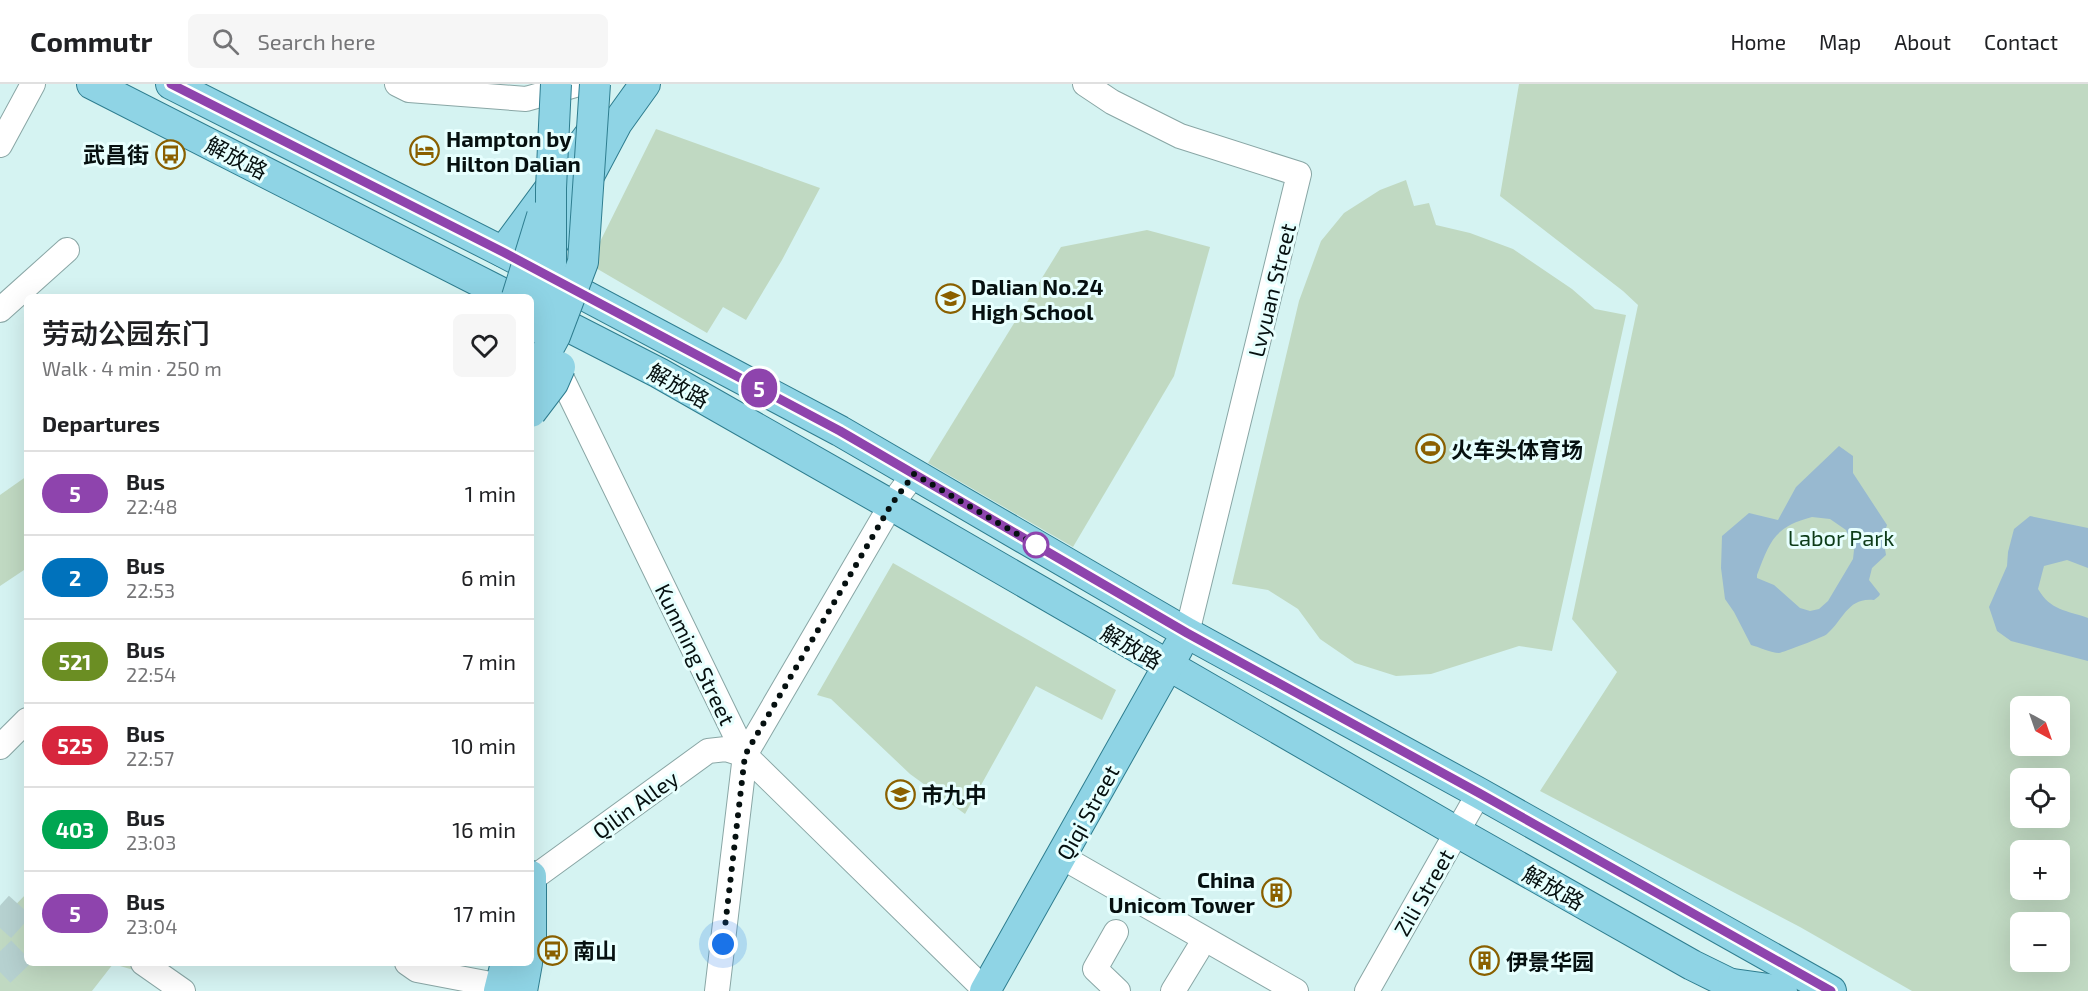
<!DOCTYPE html>
<meta charset="utf-8">
<style>
body{margin:0;font-family:"Exo 2","Noto Sans SC",sans-serif;background:#f6f6f6;color:#202124;height:100vh;display:flex;flex-direction:column;font-size:22px;white-space:nowrap}
*{box-sizing:border-box;margin:0}
p{font-size:20px;color:#757577}
.icon{flex:none;width:33px;height:33px;fill:none;stroke:currentColor;stroke-width:2;stroke-linecap:round;stroke-linejoin:round}
.map{position:relative;flex:1;overflow:hidden}
.side{position:absolute;left:24px;top:210px;width:510px;height:672px;display:flex;flex-direction:column;background:#fff;border-radius:9px;box-shadow:0 6px 24px #0002}
.side>*{flex:none}
.badge{padding:0 12px;border-radius:20px;font-size:21px;line-height:39px}
.needle{width:39px;rotate:140deg}
.controls{position:absolute;left:2010px;top:612px;display:grid;gap:12px}
.controls a{display:grid;place-items:center;width:60px;height:60px;border-radius:9px;background:#fff;box-shadow:0 6px 24px #0002;font-size:30px}
.you{position:absolute;width:30px;height:30px;margin:-15px;border:4px solid #fff;border-radius:50%;background:#1a73e8;box-shadow:0 0 0 9px #1a73e833}
.map>.badge{position:absolute;translate:-50% -50%;box-shadow:0 0 0 3px #fff}
h2{padding:0 18px;font-size:22px;line-height:54px}
.round{display:grid;place-items:center;flex:none;width:63px;height:63px;border-radius:9px;background:#f6f6f6}
.headline{display:flex;align-items:center;justify-content:space-between;height:102px;padding:0 18px}
h1{font-size:28px;font-weight:600;line-height:45px}
ul{padding:0;list-style:none}
li{display:flex;align-items:center;gap:18px;height:84px;padding:0 18px;border-top:2px solid #e0e0e0}
li div{flex:1}
li b{display:block;font-size:22px}
li em{font-style:normal}
li .badge{min-width:66px;font-weight:700;text-align:center}
header{display:flex;align-items:center;gap:36px;box-sizing:border-box;height:84px;padding:0 30px;background:#fff;border-bottom:2px solid #e0e0e0}
header strong{font-size:28px}
nav{display:flex;gap:33px;margin-inline-start:auto;font-size:21px}
.search{width:420px;height:54px;background:#f6f6f6;display:flex;align-items:center;gap:15px;box-sizing:border-box;padding:0 21px;border-radius:9px;color:#757577;font-size:22px}
.map>svg:first-child{display:block}
.green{fill:#c0d9c2;fill-rule:evenodd}
.water{fill:#98b9d0;fill-rule:evenodd}
.lines{fill:none;stroke-linecap:round;stroke-linejoin:round}
.major-tunnel{stroke:#b6d1d0;stroke-width:30;stroke-dasharray:30 15;stroke-linecap:butt}
.minor-casing{stroke:#89a6a5;stroke-width:26}
.major-casing{stroke:#2e7d8f;stroke-width:32}
.minor{stroke:#fff;stroke-width:24}
.major{stroke:#8fd4e5;stroke-width:30}
.major-bridge-casing{stroke:#2e7d8f;stroke-width:32;stroke-linecap:butt}
.major-bridge{stroke:#8fd4e5;stroke-width:30}
.line-casing{stroke:#fff;stroke-width:14}
.line{stroke:#8e44ad;stroke-width:9}
.walk{stroke:#061010;stroke-width:6;stroke-dasharray:0 10.8}
.stop-dot{fill:#fff;stroke:#8e44ad;stroke-width:3}
.labels{text-anchor:middle;dominant-baseline:central;stroke-width:6;stroke-linejoin:round;paint-order:stroke}
.poi-label{font-size:22px;font-weight:bold;fill:#061010;stroke:#e7fffe;text-anchor:start}
.street-label{font-size:22px;fill:#061010;stroke:#e7fffe}
.park-label{font-size:22px;fill:#0d3c18;stroke:#e7fffe}
</style>
<header>
<strong>Commutr</strong>
<div class="search"><svg class="icon" aria-label="search" viewBox="0 0 24 24"><circle cx="10" cy="10" r="6"/><path d="M15 15l6 6"/></svg>Search here</div>
<nav><a>Home</a><a>Map</a><a>About</a><a>Contact</a></nav>
</header>
<div class="map">
<svg width="2088" height="907" viewBox="0 0 2088 907">
<rect width="100%" height="100%" fill="#d5f3f2"/>
<g class="green">
<path d="M1519 0H2088V907H1912L1800 843 1540 707 1617 588 1572 535 1638 221 1623 207 1500 112ZM2020 622H2060V662H2020ZM2020 694H2060V734H2020ZM2020 766H2060V806H2020ZM2020 838H2060V878H2020Z"/>
<path d="M656 45 820 104 782 176 746 236 723 223 707 249 589 180Z"/>
<path d="M1406 96 1414 122 1429 119 1436 141 1470 149 1513 165 1572 205 1595 225 1626 231 1552 567 1519 562 1431 590 1396 592 1355 579 1320 555 1298 525 1268 506 1232 500 1299 217 1321 157 1344 129 1380 106Z"/>
<path d="M1147 146 1210 163 1174 292 1073 463 928 379 1061 163Z"/>
<path d="M27 392V484L0 502V411Z"/>
<path d="M893 479 1116 606 1102 636 1036 602 965 730 910 690 831 615 817 611Z"/>
<path d="M27 809V879H162L151 891 113 880 92 907H0V837Z"/>
</g>
<g class="water">
<path d="M1839 362 1853 372V389L1887 441 1883 453 1886 471 1872 484 1869 496 1880 510 1879 512 1874 516C1848 513 1844 535 1827 550 1824 553 1784 568 1779 569 1771 569 1759 563 1751 561L1734 528 1725 515 1721 484 1722 452 1749 429 1778 436 1796 403ZM1812 433 1830 435 1846 446 1854 466 1853 475 1828 517 1819 525 1810 527 1800 524 1774 501 1757 494V491C1770 457 1774 443 1812 433Z"/>
<path d="M2030 432 2088 444V484L2067 476 2044 482 2038 505C2051 527 2066 526 2088 534V577L2011 557 1997 547 1989 523 2007 482 2008 468 2014 445Z"/>
</g>
<g class="lines">
<g class="major-tunnel">
<path d="M0 844 27 814"/>
<path d="M0 888 27 862"/>
</g>
<defs>
<g id="minor">
<path d="M397 0 409 6 526 15 579 0"/>
<path d="M1085 0 1112 18 1180 52 1299 90 1187 549"/>
<path d="M0 61 33 0"/>
<path d="M0 226 67 166"/>
<path d="M553 276 745 671 986 907"/>
<path d="M0 663 27 636"/>
<path d="M1062 773 1296 907"/>
<path d="M532 795 708 667 726 665 745 671"/>
<path d="M1116 848 1095 885 1118 907"/>
<path d="M143 879 183 907"/>
<path d="M407 879 417 886 517 905"/>
<path d="M717 907 745 671 891 421 914 390"/>
<path d="M1173 907 1198 866"/>
<path d="M1367 907 1479 709"/>
</g>
<g id="major">
<path d="M92 0 510 213"/>
<path d="M171 0 503 168 840 347 1187 549 1479 709 1831 907"/>
<path d="M503 168 599 38"/>
<path d="M547 171 617 39 645 0"/>
<path d="M536 226 659 289 891 421 1457 748 1692 881 1745 907"/>
<path d="M531 792V859"/>
<path d="M1733 900 1782 907"/>
<path d="M499 907 506 879"/>
<path d="M522 907 527 879"/>
<path d="M985 907 1178 564"/>
</g>
</defs>
<use href="#minor" class="minor-casing"/>
<use href="#major" class="major-casing"/>
<use href="#minor" class="minor"/>
<use href="#major" class="major"/>
<defs>
<g id="major-bridge">
<path d="M517 213 542 132"/>
<path d="M531 244 551 181V104L556 0"/>
<path d="M531 297 555 252 583 178 595 0"/>
<path d="M531 328 553 299 560 283"/>
</g>
</defs>
<use href="#major-bridge" class="major-bridge-casing"/>
<use href="#major-bridge" class="major-bridge"/>
</g>
<g class="lines">
<defs>
<path id="line" d="M171 0 503 168 840 347 1187 549 1479 709 1831 907"/>
</defs>
<use href="#line" class="line-casing"/>
<use href="#line" class="line"/>
<path class="walk" d="M723 860 745 671 891 421 914 390 1036 461"/>
</g>
<defs>
<symbol id="hotel-ring" viewBox="-11 -11 22 22"><circle r="9.5" fill="#e7fffe" stroke="#8a6000" stroke-width="1.5"/><path d="M-6-4.5h1.5V1H6V5H4.5V3h-9V5H-6ZM-4 0a1.8 1.8 0 1 1 3.6 0ZM.5 0V-2.5h3Q6-2.5 6 0Z" fill="#8a6000"/></symbol>
<symbol id="bus-ring" viewBox="-11 -11 22 22"><circle r="9.5" fill="#e7fffe" stroke="#8a6000" stroke-width="1.5"/><path d="M-5-6H5V4H4V6H2V4H-2V6H-4V4H-5ZM-3.5-4V0h7V-4ZM-3.5 1.2v1.5H-2V1.2ZM2 1.2v1.5H3.5V1.2Z" fill="#8a6000"/></symbol>
<symbol id="school-ring" viewBox="-11 -11 22 22"><circle r="9.5" fill="#e7fffe" stroke="#8a6000" stroke-width="1.5"/><path d="M0-5L7-2L0 1L-7-2ZM-4 1L0 2.5L4 1V4Q0 6-4 4Z" fill="#8a6000"/></symbol>
<symbol id="stadium-ring" viewBox="-11 -11 22 22"><circle r="9.5" fill="#e7fffe" stroke="#8a6000" stroke-width="1.5"/><path d="M0-5a6.5 5 0 1 0 0 10a6.5 5 0 1 0 0-10ZM-3.5-1.8h7v3.6h-7Z" fill="#8a6000"/></symbol>
<symbol id="building-ring" viewBox="-11 -11 22 22"><circle r="9.5" fill="#e7fffe" stroke="#8a6000" stroke-width="1.5"/><path d="M-4-6H4V6H1V3H-1V6H-4ZM-2.5-4.3h1.7v1.8h-1.7ZM.8-4.3h1.7v1.8H.8ZM-2.5-1h1.7V.8h-1.7ZM.8-1h1.7V.8H.8Z" fill="#8a6000"/></symbol>
</defs>
<g fill-rule="evenodd">
<use href="#hotel-ring" x="408" y="50" width="33" height="33"/>
<use href="#bus-ring" x="154" y="54" width="33" height="33"/>
<use href="#school-ring" x="934" y="198" width="33" height="33"/>
<use href="#stadium-ring" x="1414" y="348" width="33" height="33"/>
<use href="#school-ring" x="884" y="694" width="33" height="33"/>
<use href="#building-ring" x="1260" y="792" width="33" height="33"/>
<use href="#bus-ring" x="536" y="850" width="33" height="33"/>
<use href="#building-ring" x="1468" y="860" width="33" height="33"/>
</g>
<circle class="stop-dot" cx="1036" cy="461" r="12"/>
<g class="labels">
<g class="poi-label">
<text x="446" y="54">Hampton by<tspan x="446" dy="25">Hilton Dalian</tspan></text>
<text x="149" y="70" text-anchor="end">武昌街</text>
<text x="971" y="202">Dalian No.24<tspan x="971" dy="25">High School</tspan></text>
<text x="1451" y="365">火车头体育场</text>
<text x="921" y="710">市九中</text>
<text x="1255" y="795" text-anchor="end">China<tspan x="1255" dy="25">Unicom Tower</tspan></text>
<text x="573" y="866">南山</text>
<text x="1506" y="877">伊景华园</text>
</g>
<g class="street-label">
<text transform="translate(237 73) rotate(27)">解放路</text>
<text transform="translate(1271 206) rotate(-76)">Lvyuan Street</text>
<text transform="translate(679 301) rotate(29)">解放路</text>
<text transform="translate(1132 562) rotate(30)">解放路</text>
<text transform="translate(696 570) rotate(64)">Kunming Street</text>
<text transform="translate(635 720) rotate(-36)">Qilin Alley</text>
<text transform="translate(1087 728) rotate(-61)">Qiqi Street</text>
<text transform="translate(1554 803) rotate(29)">解放路</text>
<text transform="translate(1423 808) rotate(-60)">Zili Street</text>
</g>
<g class="park-label">
<text x="1841" y="453">Labor Park</text>
</g>
</g>
</svg>
<div class="controls">
<a><svg class="needle" viewBox="-14 -14 28 28"><path d="M0-13l5 13h-10z" fill="#e53935"/><path d="M0 13l5-13h-10z" fill="#757577"/></svg></a>
<a><svg class="icon" aria-label="locate" viewBox="0 0 24 24"><circle cx="12" cy="12" r="6"/><path d="M12 2v4M12 18v4M2 12h4M18 12h4"/></svg></a>
<a>+</a>
<a>−</a>
</div>
<div class="you" style="left:723px;top:860px"></div>
<b class="badge" style="left:759px;top:304px;background:#8e44ad;color:#fff">5</b>
<section class="side">
<div class="headline"><div><h1>劳动公园东门</h1><p>Walk · 4 min · 250 m</p></div><a class="round"><svg class="icon" aria-label="heart" viewBox="0 0 24 24"><path d="M12 20l-8-8c-3-5 5-10 8-4 3-6 11-1 8 4z"/></svg></a></div>
<h2>Departures</h2>
<ul>
<li><span class="badge" style="background:#8e44ad;color:#fff">5</span><div><b>Bus</b><p>22:48</p></div><em>1 min</em></li>
<li><span class="badge" style="background:#0072bc;color:#fff">2</span><div><b>Bus</b><p>22:53</p></div><em>6 min</em></li>
<li><span class="badge" style="background:#6b8e23;color:#fff">521</span><div><b>Bus</b><p>22:54</p></div><em>7 min</em></li>
<li><span class="badge" style="background:#d7263d;color:#fff">525</span><div><b>Bus</b><p>22:57</p></div><em>10 min</em></li>
<li><span class="badge" style="background:#00a651;color:#fff">403</span><div><b>Bus</b><p>23:03</p></div><em>16 min</em></li>
<li><span class="badge" style="background:#8e44ad;color:#fff">5</span><div><b>Bus</b><p>23:04</p></div><em>17 min</em></li>
</ul>
</section>
</div>
